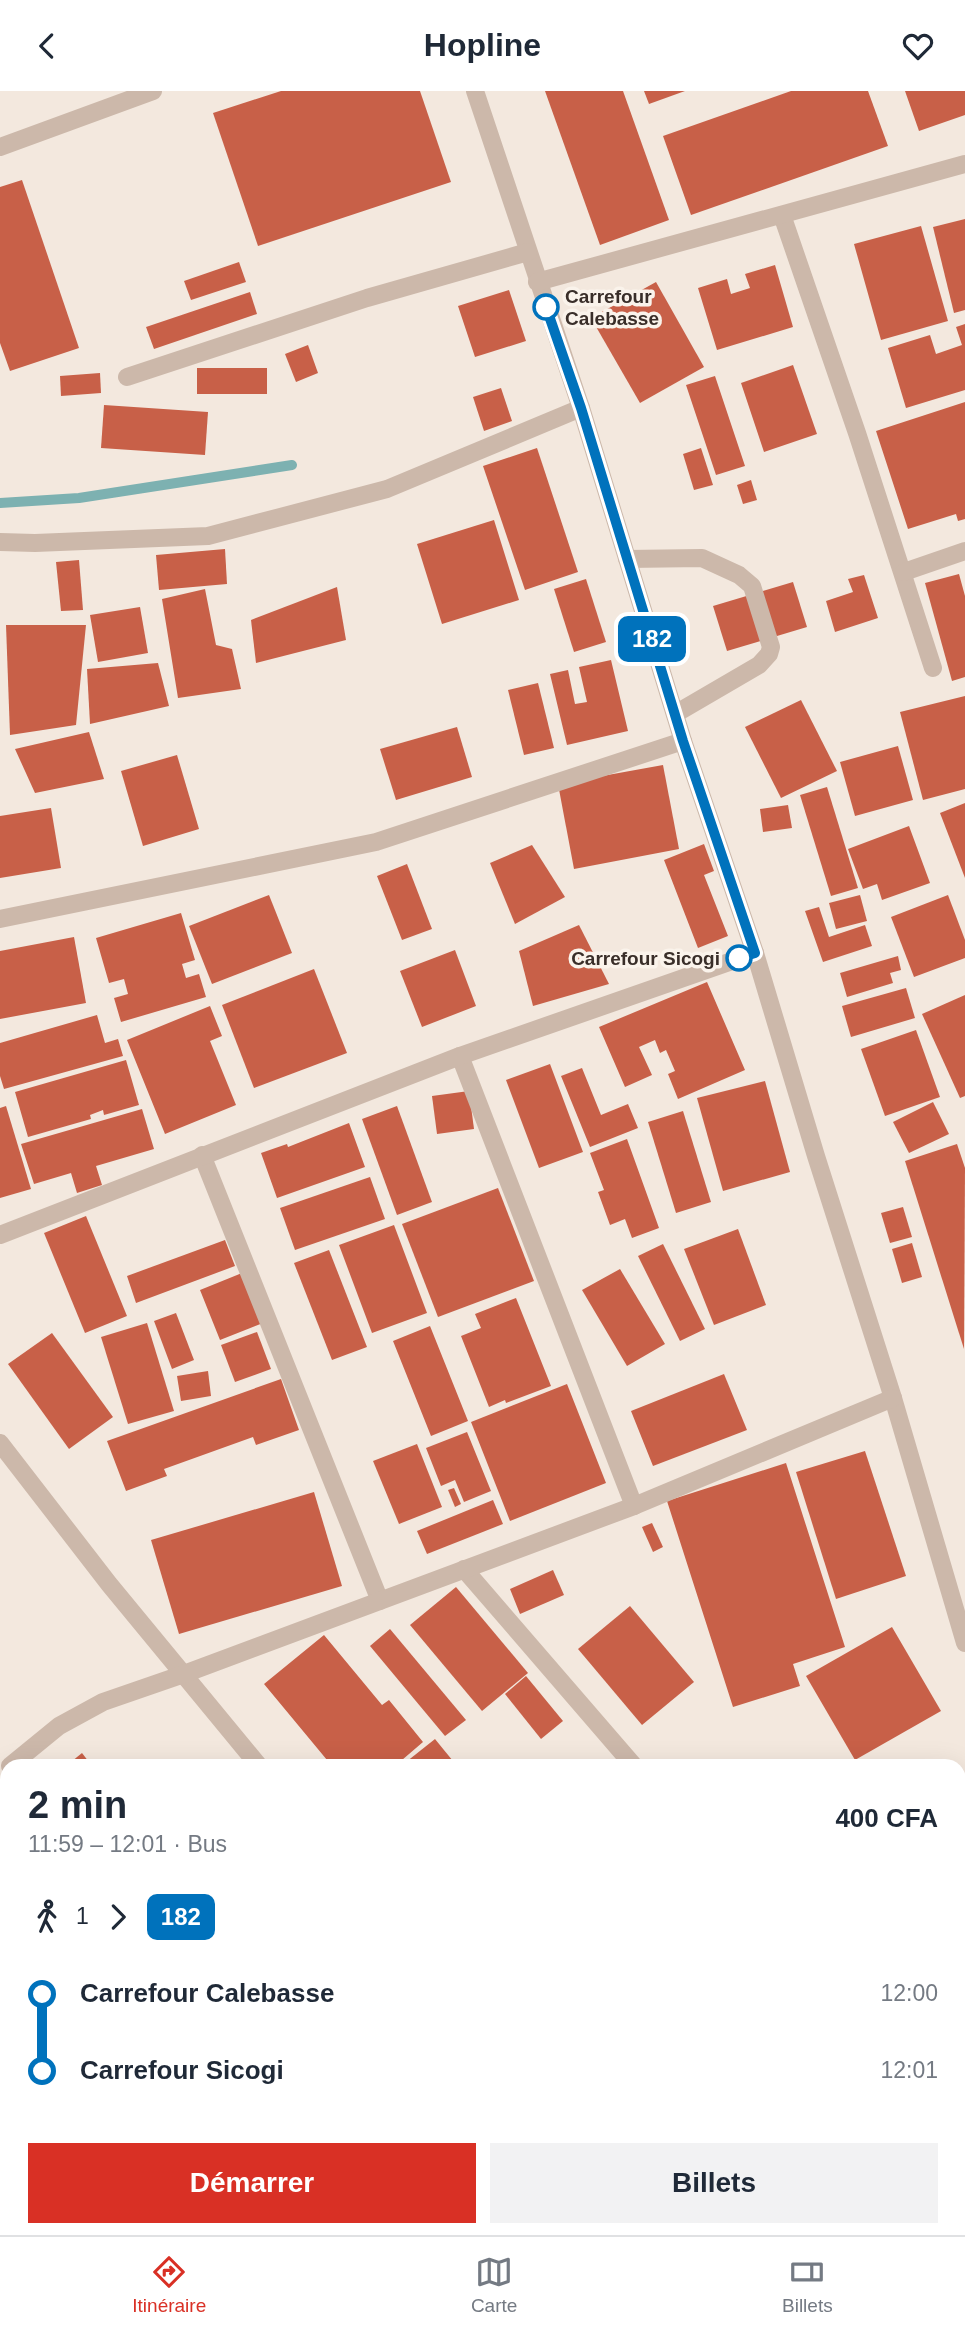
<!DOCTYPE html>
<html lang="fr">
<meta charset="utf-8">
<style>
body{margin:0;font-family:Arial,sans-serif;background:#f2f2f3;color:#1f2937;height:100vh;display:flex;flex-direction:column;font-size:26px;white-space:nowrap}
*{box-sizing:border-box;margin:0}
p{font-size:23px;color:#747a83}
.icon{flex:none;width:38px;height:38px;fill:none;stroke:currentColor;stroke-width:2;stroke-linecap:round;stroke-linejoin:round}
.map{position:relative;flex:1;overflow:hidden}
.side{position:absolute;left:0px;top:1668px;width:966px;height:478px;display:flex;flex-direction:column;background:#fff;border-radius:21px 21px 0 0;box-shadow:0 7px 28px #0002}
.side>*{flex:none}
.badge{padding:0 14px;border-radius:10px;font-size:24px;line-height:46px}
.map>.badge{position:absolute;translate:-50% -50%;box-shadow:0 0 0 4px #fff}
.legs{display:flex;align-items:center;gap:10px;height:77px;padding:0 28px;font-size:23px}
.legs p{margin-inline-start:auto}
.head{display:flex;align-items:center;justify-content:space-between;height:119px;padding:0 28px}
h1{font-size:38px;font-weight:800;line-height:52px}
.cta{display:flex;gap:14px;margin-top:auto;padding:14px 28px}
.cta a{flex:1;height:80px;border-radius:0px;background:#d93025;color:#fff;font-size:28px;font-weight:800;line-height:80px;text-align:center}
.cta a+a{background:#f2f2f3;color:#1f2937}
ul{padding:0 28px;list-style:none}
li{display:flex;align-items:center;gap:24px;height:77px;font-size:26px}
li i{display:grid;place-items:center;width:10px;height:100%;margin:0 9px;background:currentColor}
li i::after{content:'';width:18px;height:18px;margin:-9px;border:5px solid;border-radius:50%;background:#fff}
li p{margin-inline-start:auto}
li:first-child i{background:linear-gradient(#0000 50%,currentColor 0)}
li:last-child i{background:linear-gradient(currentColor 50%,#0000 0)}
header{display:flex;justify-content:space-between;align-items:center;height:91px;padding:0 28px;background:#fff;font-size:32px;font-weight:800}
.dock{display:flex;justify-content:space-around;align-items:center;height:98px;border-top:2px solid #e0e1e3;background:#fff;font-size:19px;color:#747a83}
.dock a{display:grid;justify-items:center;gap:4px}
.dock .selected{color:#d93025}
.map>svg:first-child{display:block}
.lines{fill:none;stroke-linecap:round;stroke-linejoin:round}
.stream{stroke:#7db1b1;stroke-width:10}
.building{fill:#c86048}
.minor{stroke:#ccb8aa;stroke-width:18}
.line-1-casing{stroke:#fff;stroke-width:16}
.line-1{stroke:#0072bc;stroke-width:10}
.stop-1-dot{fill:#fff;stroke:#0072bc;stroke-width:3.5}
.labels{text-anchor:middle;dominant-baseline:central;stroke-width:7;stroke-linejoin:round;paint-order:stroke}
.stop-label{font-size:19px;font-weight:bold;fill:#392e29;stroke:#faf3eb;text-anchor:start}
</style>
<header><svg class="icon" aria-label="back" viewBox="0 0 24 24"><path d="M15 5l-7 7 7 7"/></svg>Hopline<svg class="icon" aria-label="heart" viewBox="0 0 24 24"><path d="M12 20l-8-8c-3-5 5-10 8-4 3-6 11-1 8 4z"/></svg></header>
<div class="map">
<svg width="965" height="2144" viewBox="0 0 965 2144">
<rect width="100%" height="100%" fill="#f3e8de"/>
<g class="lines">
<path class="stream" d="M0 412 79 407 292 374"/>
</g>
<g class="building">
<path d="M281 0H420L451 91 258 155 213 22Z"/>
<path d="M545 0H623L669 129 600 154Z"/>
<path d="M644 0H685L649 13Z"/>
<path d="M791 0H868L888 55 691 124 663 45Z"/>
<path d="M905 0H965V24L919 40Z"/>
<path d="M22 89 79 257 10 280 0 252V96Z"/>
<path d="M965 128V219L954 222 933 136Z"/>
<path d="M921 135 948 230 881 249 854 153Z"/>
<path d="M239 171 246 191 191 209 184 190Z"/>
<path d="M775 174 793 236 717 259 698 197 727 188 731 203 750 197 745 183Z"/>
<path d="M656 191 704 276 640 312 591 227Z"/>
<path d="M509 199 526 250 475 266 458 215Z"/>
<path d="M250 201 257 223 154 258 146 236Z"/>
<path d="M965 233V299L906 317 888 257 930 244 936 263 962 254 956 236Z"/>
<path d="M308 254 318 282 296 291 285 263Z"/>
<path d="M793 274 817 343 764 361 741 292Z"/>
<rect x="197" y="277" width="70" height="26"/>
<path d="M100 282 101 302 61 305 60 285Z"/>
<path d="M715 285 745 375 716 384 686 294Z"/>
<path d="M501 297 512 330 484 340 473 306Z"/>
<path d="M965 311V428L958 430 956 423 908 438 876 340Z"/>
<path d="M104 314 208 321 205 364 101 357Z"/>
<path d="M537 357 578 481 525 499 483 375Z"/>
<path d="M701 357 713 394 694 399 683 363Z"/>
<path d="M751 389 757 409 743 413 737 394Z"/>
<path d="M494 429 519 509 442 533 417 453Z"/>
<path d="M225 458 227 493 159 499 156 464Z"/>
<path d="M79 469 83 519 61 520 56 471Z"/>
<path d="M959 483 965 505V586L952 590 925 492Z"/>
<path d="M864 484 878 527 835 541 826 510 853 501 848 488Z"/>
<path d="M586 488 606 551 574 561 554 498Z"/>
<path d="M793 491 807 536 727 560 713 515Z"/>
<path d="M337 496 346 549 256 572 251 529Z"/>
<path d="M205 498 216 554 232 558 241 598 178 607 162 508Z"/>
<path d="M140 516 148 562 98 571 90 524Z"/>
<path d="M6 534H86L76 634 10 644Z"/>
<path d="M611 569 628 640 567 654 550 583 568 579 575 613 587 611 579 576Z"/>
<path d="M158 572 169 615 90 633 87 578Z"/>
<path d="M538 592 554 657 524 664 508 599Z"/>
<path d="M965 605V698L923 709 900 621Z"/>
<path d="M801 609 837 680 781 707 745 636Z"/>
<path d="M457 636 472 686 396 709 380 658Z"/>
<path d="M89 641 104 688 35 702 15 658Z"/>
<path d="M898 655 913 709 855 725 840 671Z"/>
<path d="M177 664 199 738 143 755 121 680Z"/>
<path d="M663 674 679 758 574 778 558 693Z"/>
<path d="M827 696 858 797 831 805 800 704Z"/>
<path d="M965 712V787L940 722Z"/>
<path d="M788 714 792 737 763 741 760 718Z"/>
<path d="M51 717 61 777 0 787V725Z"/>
<path d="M909 735 930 792 882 809 877 793 863 798 848 758Z"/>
<path d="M704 753 714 780 704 784 728 845 698 857 664 769Z"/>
<path d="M532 754 565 806 515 833 490 772Z"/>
<path d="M407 773 432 838 402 849 377 785Z"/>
<path d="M269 804 292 862 212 893 189 835Z"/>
<path d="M860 804 867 830 836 838 829 812Z"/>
<path d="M948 804 965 849V867L914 886 891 826Z"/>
<path d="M819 816 829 846 865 834 872 855 823 871 805 820Z"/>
<path d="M181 822 195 869 182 873 186 887 199 883 206 906 121 931 114 907 128 903 124 888 109 892 96 847Z"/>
<path d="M579 834 609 893 533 915 519 860Z"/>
<path d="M74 846 86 912 0 928V860Z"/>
<path d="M455 859 476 915 422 936 400 880Z"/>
<path d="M898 865 901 879 890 882 893 892 847 906 840 882Z"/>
<path d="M314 878 347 962 254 997 222 914Z"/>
<path d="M707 891 745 979 678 1008 668 983 675 980 666 959 660 962 655 949 639 956 652 984 625 996 599 936Z"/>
<path d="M906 897 915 927 851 946 842 915Z"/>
<path d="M965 904V1005L960 1007 922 923Z"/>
<path d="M210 915 222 945 210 950 236 1014 165 1043 127 949Z"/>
<path d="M97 924 105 952 118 948 123 965 4 998 0 985V952Z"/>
<path d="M916 939 940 1006 885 1025 861 958Z"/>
<path d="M126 969 139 1014 104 1024 103 1019 90 1024 91 1028 28 1046 15 1001Z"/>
<path d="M550 973 583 1061 539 1077 506 989Z"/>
<path d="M582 977 601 1024 628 1013 638 1037 590 1056 561 985Z"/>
<path d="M765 990 790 1081 723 1100 697 1007Z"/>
<path d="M469 1000 474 1038 437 1043 432 1005Z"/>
<path d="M933 1011 949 1043 909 1062 893 1031Z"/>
<path d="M6 1015 31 1098 0 1107V1017Z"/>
<path d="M397 1015 432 1111 397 1124 362 1028Z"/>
<path d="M142 1018 154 1058 96 1075 102 1094 77 1102 71 1082 34 1093 21 1053Z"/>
<path d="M683 1020 711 1111 676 1122 648 1031Z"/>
<path d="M349 1032 365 1076 277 1107 261 1062 287 1053 288 1056Z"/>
<path d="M627 1048 659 1137 632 1147 625 1128 610 1134 598 1101 604 1099 590 1062Z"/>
<path d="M957 1053 965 1077 964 1258 905 1070Z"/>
<path d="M370 1086 385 1128 295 1159 280 1117Z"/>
<path d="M498 1097 534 1190 438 1226 402 1133Z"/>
<path d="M903 1116 912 1146 890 1152 881 1122Z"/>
<path d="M86 1125 127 1225 85 1242 44 1142Z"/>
<path d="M394 1134 427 1222 372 1242 339 1154Z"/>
<path d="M738 1138 766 1214 714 1234 684 1158Z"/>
<path d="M225 1149 235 1175 136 1212 127 1185Z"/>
<path d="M912 1152 922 1186 902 1192 892 1158Z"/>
<path d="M663 1153 705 1238 680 1250 638 1165Z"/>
<path d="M329 1159 367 1256 332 1269 294 1172Z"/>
<path d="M620 1178 665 1253 627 1275 582 1199Z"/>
<path d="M242 1182 263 1232 220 1249 200 1199Z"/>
<path d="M516 1207 551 1295 506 1312 505 1309 489 1316 461 1245 481 1237 475 1223Z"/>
<path d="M176 1222 194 1269 172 1278 154 1230Z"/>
<path d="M147 1232 174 1320 128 1333 101 1246Z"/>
<path d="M430 1235 468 1330 431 1345 393 1250Z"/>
<path d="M257 1241 271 1278 235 1291 221 1254Z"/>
<path d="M52 1242 113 1326 69 1358 8 1273Z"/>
<path d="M208 1280 211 1305 181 1310 177 1285Z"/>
<path d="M724 1283 747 1339 653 1375 631 1320Z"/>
<path d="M281 1288 299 1339 256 1354 253 1346 164 1378 167 1385 126 1400 107 1350Z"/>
<path d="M567 1293 606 1392 510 1430 471 1331Z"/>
<path d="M467 1341 491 1400 464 1411 455 1389 441 1395 426 1357Z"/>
<path d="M417 1353 442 1416 399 1433 373 1370Z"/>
<path d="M865 1360 906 1485 836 1508 796 1381Z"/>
<path d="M786 1372 845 1556 793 1573 800 1595 733 1616 667 1410Z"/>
<path d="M454 1397 461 1413 455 1416 448 1399Z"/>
<path d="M314 1401 342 1495 179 1543 151 1449Z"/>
<path d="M493 1409 503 1433 427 1463 417 1440Z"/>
<path d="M652 1432 663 1456 653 1461 642 1436Z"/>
<path d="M553 1479 564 1504 520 1523 510 1498Z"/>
<path d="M456 1496 528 1582 482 1620 410 1534Z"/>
<path d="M630 1515 694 1591 642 1634 578 1558Z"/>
<path d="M892 1536 941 1620 855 1669 806 1585Z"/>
<path d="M390 1538 466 1629 445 1645 370 1555Z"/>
<path d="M324 1544 382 1614 389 1609 423 1651 395 1675H332L264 1593Z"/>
<path d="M526 1585 563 1630 541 1648 505 1603Z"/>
<path d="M435 1648 457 1675H401Z"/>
<path d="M82 1662 92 1675H66Z"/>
<path d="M959 1740 965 1754V1944L959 1948Z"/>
<path d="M0 1843 7 1851V1894L0 1900Z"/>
<path d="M959 2124 965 2132V2144H912L920 2138H959Z"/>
<path d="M81 2138H124L129 2144H85Z"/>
<path d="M162 2138H196L200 2144H155Z"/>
<path d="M239 2138H250L254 2144H232Z"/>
<path d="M710 2138H811L804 2144H715Z"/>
</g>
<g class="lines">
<g class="minor">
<path d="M475 0 581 317 683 650 755 862 816 1065 893 1307 965 1552"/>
<path d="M0 56 153 0"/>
<path d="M782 124 857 342 933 577"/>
<path d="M537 191 965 73"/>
<path d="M127 286 367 207 528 161"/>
<path d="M0 451 35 452 208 445 387 398 581 317"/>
<path d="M627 468 702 467 739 484 752 495 771 556 769 563 759 574 675 623"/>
<path d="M904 481 965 460"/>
<path d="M0 828 376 751 683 650"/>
<path d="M460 965 634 1415"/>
<path d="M202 1064 380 1510"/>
<path d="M0 1144 460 965 755 862"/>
<path d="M0 1352 109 1493 259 1675"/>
<path d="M464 1478 634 1675"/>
<path d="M10 1675 59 1635 103 1611 184 1583 634 1415 893 1307"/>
<path d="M959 2078 965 2074"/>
<path d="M296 2138 300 2144"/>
<path d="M645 2138 650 2144"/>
<path d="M390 2144 397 2138"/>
<path d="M873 2144 880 2138"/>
</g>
</g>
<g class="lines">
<defs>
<path id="line-1" d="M546 216 581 317 683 650 755 862 739 867"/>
</defs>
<use href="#line-1" class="line-1-casing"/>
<use href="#line-1" class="line-1"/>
</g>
<g class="stop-1-dot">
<circle cx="546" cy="216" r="12"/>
<circle cx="739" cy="867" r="12"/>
</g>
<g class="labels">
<g class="stop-label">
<text x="565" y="205">Carrefour<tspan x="565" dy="22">Calebasse</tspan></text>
<text x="720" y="867" text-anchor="end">Carrefour Sicogi</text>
</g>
</g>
</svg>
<b class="badge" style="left:652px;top:548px;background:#0072bc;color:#fff">182</b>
<section class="side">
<div class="head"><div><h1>2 min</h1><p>11:59 – 12:01 · Bus</p></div><b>400 CFA</b></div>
<div class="legs"><svg class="icon" aria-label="walk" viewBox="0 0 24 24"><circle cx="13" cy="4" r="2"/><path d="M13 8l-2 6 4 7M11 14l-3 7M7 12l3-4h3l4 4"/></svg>1<svg class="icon" aria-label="forward" viewBox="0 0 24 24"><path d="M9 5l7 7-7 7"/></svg><b class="badge" style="background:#0072bc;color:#fff">182</b></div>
<ul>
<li><i style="color:#0072bc"></i><b>Carrefour Calebasse</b><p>12:00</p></li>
<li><i style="color:#0072bc"></i><b>Carrefour Sicogi</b><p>12:01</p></li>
</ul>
<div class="cta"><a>Démarrer</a><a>Billets</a></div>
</section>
</div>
<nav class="dock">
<a class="selected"><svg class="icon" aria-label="directions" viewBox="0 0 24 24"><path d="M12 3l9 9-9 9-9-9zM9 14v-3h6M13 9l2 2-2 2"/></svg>Itinéraire</a>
<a><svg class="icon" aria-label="map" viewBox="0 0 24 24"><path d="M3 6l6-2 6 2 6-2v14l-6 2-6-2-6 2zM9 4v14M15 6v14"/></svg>Carte</a>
<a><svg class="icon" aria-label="tickets" viewBox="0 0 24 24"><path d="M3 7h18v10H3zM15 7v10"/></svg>Billets</a>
</nav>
